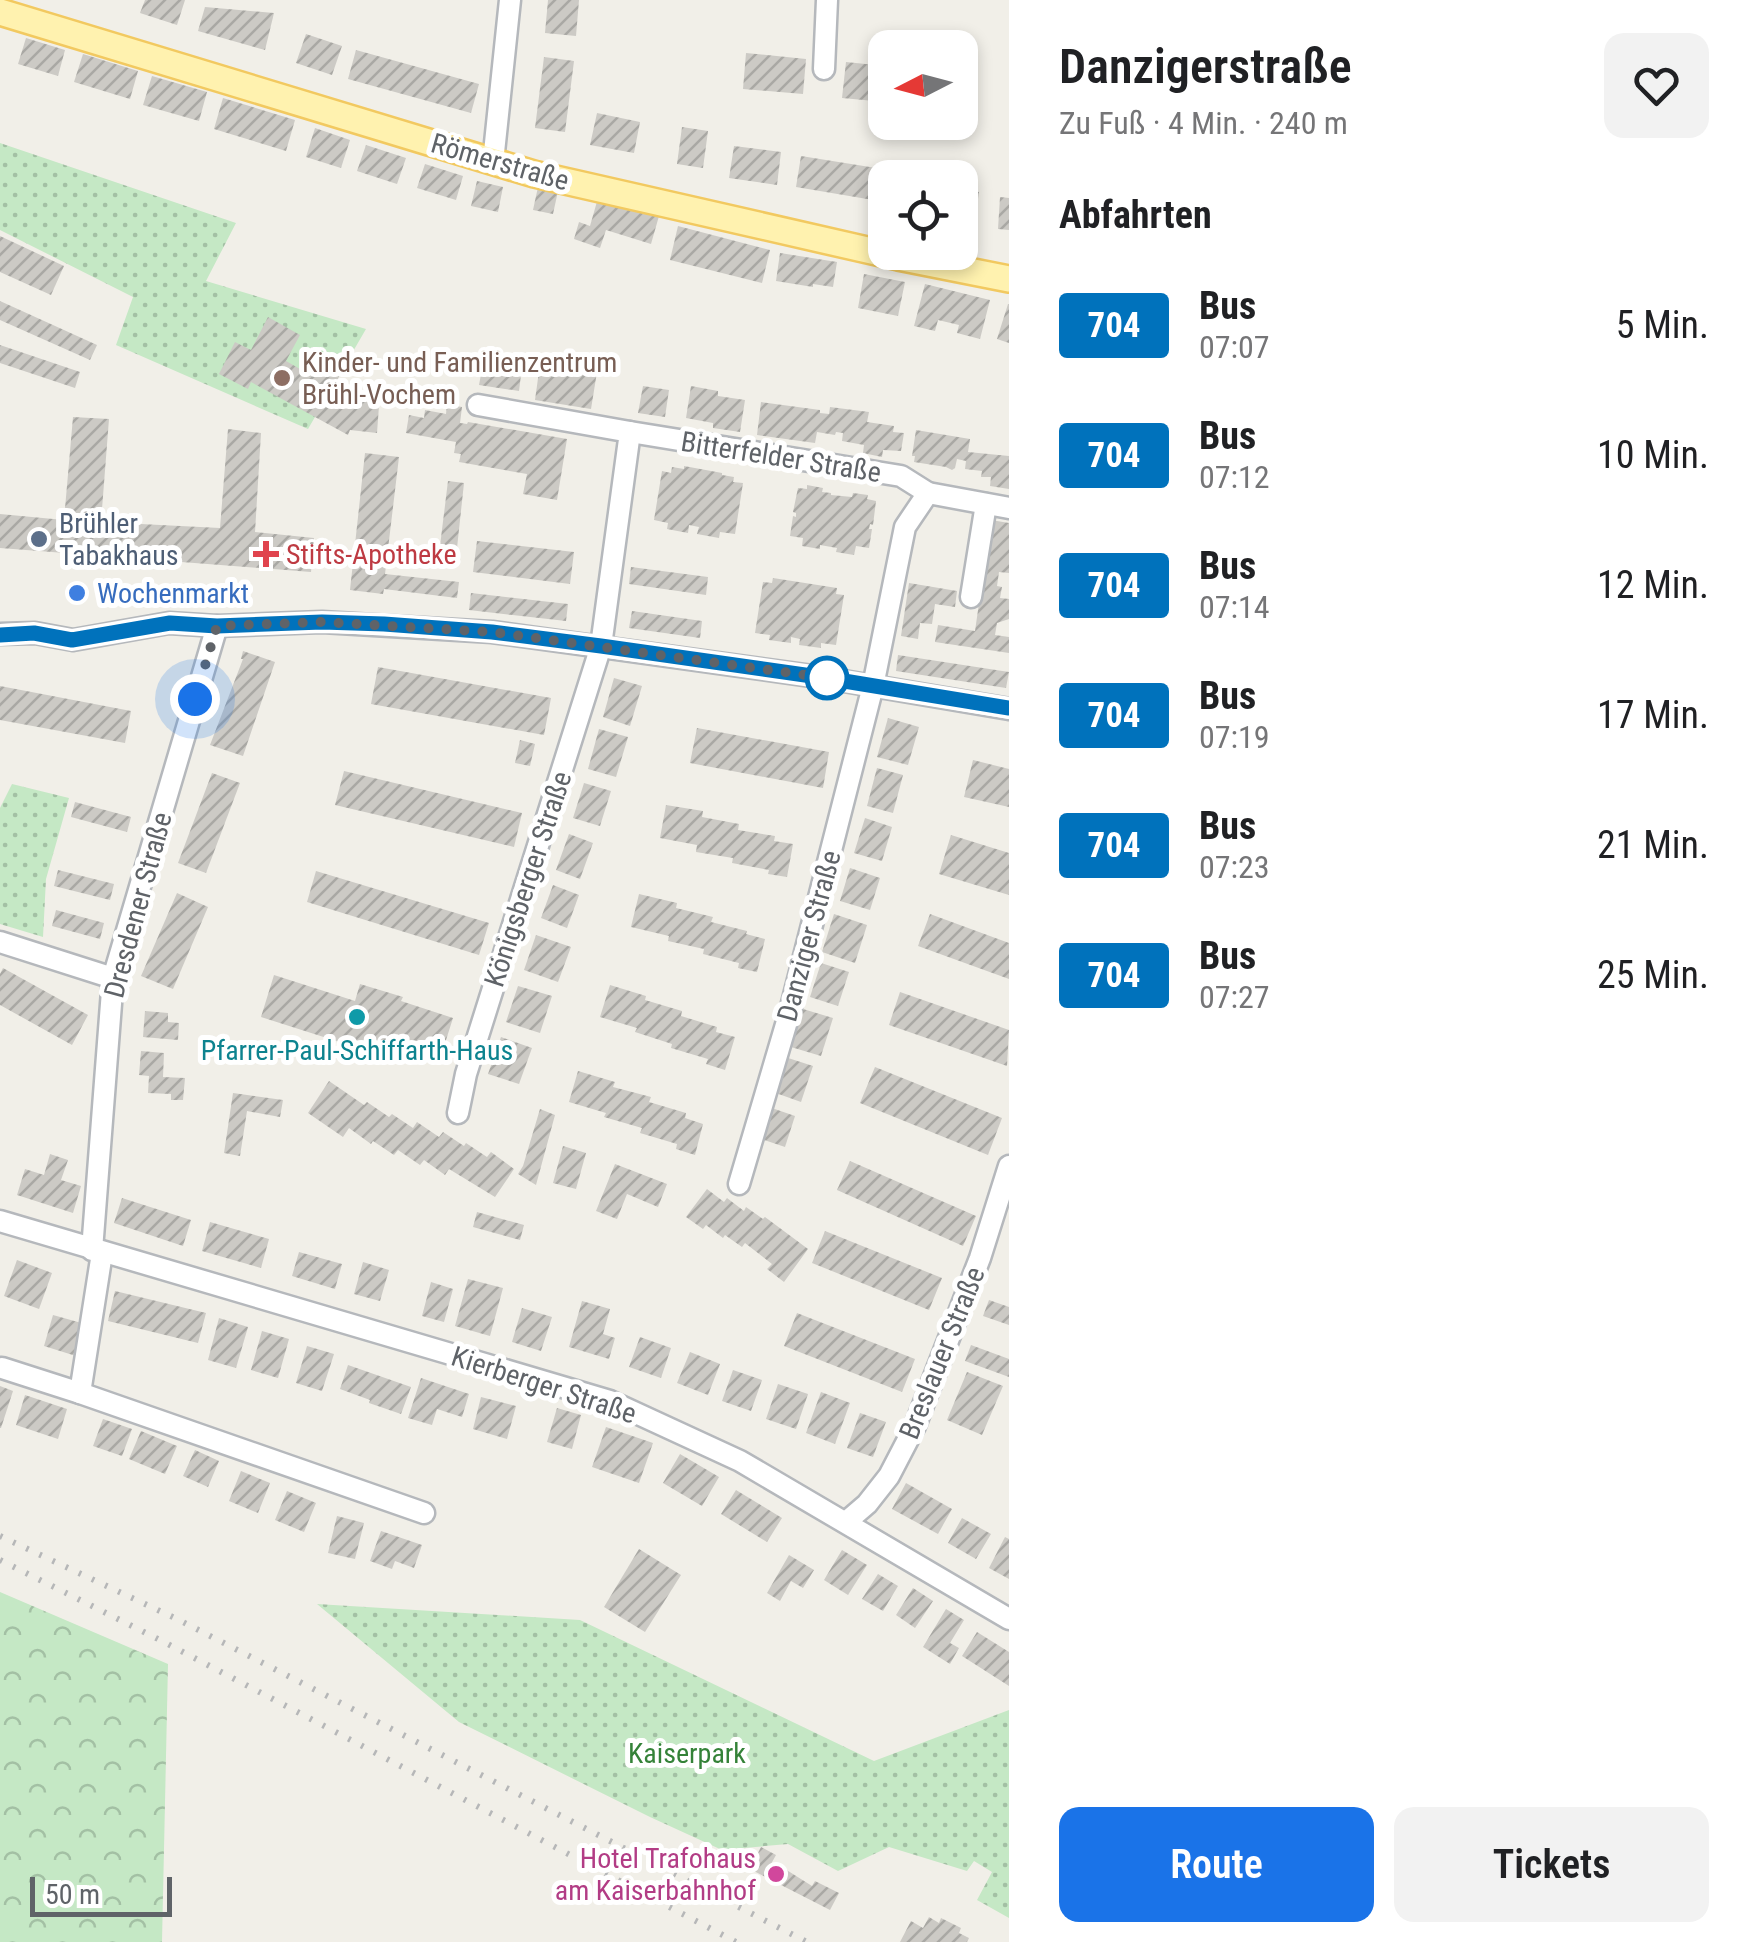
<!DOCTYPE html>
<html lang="de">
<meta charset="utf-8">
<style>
body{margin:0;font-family:"Roboto Condensed",sans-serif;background:#f2f2f2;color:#202124;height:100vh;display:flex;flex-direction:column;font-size:38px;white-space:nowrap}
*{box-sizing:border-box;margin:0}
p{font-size:32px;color:#757577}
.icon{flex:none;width:55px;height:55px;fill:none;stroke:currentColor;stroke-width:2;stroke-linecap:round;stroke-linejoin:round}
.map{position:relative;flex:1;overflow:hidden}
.drawer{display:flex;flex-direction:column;background:#fff;width:750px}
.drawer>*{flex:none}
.badge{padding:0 20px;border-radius:8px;font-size:35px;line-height:65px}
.needle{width:65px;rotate:264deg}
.tools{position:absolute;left:868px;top:30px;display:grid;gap:20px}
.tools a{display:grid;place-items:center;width:110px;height:110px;border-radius:20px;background:#fff;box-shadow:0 5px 15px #0003;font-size:50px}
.scale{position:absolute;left:30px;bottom:25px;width:142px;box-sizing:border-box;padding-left:10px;border:5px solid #5f6368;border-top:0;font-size:28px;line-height:35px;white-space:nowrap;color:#5f6368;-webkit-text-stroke:8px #fff;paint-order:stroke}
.you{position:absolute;width:50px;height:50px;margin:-25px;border:8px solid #fff;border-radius:50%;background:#1a73e8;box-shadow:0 0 0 15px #1a73e833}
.map>.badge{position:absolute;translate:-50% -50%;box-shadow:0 0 0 5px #fff}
h2{padding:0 50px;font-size:38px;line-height:90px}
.round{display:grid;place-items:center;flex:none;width:105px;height:105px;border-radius:20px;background:#f2f2f2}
.overview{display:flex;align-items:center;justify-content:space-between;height:170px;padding:0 50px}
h1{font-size:48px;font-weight:600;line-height:75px}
.primary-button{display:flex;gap:20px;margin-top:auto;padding:20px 50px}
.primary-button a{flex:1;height:115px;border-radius:20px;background:#1a73e8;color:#fff;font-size:40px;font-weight:600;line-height:115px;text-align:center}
.primary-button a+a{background:#f2f2f2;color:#202124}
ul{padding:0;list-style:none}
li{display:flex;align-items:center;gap:30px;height:130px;padding:0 50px}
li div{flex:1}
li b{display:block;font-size:38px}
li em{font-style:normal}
li .badge{min-width:110px;font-weight:700;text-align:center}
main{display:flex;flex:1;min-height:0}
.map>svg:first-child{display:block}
.grass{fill:url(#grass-dots)}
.forest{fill:url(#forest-crowns)}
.building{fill:url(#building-hatch)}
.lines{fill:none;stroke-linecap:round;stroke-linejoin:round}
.minor-casing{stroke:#b5b8bc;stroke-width:25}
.major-casing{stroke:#f2c960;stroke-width:30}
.minor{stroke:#fff;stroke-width:20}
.major{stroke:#fff2af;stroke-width:25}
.rail{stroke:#b6b7b8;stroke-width:6;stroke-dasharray:2.5 12;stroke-linecap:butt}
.line-casing{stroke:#fff;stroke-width:22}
.line{stroke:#0072bc;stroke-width:15}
.walk{stroke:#5f6368;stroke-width:10;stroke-dasharray:0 18}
.education-dot{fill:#8d6e63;stroke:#fff;stroke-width:4}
.service-dot{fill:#5c6f8a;stroke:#fff;stroke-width:4}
.health-dot{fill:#e0444e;stroke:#fff;stroke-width:4}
.shop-dot{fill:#3f7fe0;stroke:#fff;stroke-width:4}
.stop-dot{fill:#fff;stroke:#0072bc;stroke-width:5}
.culture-dot{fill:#0f9aa8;stroke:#fff;stroke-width:4}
.hotel-dot{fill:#d1479c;stroke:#fff;stroke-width:4}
.labels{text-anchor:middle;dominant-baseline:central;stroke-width:10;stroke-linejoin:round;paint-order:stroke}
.street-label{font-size:28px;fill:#5f6368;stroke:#fff}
.education-label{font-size:28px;fill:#785e54;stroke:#fff;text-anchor:start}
.service-label{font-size:28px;fill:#4e5e75;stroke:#fff;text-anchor:start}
.health-label{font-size:28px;fill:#be3a42;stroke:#fff;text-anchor:start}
.shop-label{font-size:28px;fill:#366cbe;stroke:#fff;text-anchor:start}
.culture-label{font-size:28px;fill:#0d838f;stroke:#fff}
.park-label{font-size:28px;fill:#348238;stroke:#fff}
.hotel-label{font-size:28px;fill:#b23c85;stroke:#fff;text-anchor:end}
</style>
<main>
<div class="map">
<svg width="1009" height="1942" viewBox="0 0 1009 1942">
<defs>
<pattern id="grass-dots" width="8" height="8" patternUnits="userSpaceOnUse" patternTransform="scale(2.5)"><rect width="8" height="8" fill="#c5e8c5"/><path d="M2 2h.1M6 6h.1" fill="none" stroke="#a3c0a4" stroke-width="1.8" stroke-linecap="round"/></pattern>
<pattern id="forest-crowns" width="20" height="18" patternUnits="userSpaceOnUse" patternTransform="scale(2.5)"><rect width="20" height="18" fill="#c5e8c5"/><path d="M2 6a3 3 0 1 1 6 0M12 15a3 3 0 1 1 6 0" fill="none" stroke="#a3c0a4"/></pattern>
<pattern id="building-hatch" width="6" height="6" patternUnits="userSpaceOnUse" patternTransform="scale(2.5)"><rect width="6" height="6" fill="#cccac5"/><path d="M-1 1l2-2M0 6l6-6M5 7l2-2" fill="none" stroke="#a9a8a4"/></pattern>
</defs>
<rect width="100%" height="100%" fill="#f1efe8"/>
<g class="grass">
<path d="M0 143 236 223 206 281 366 329 308 429 116 345 133 297 0 230Z"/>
<path d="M12 784 69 798 46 879 43 937 0 924V808Z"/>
<path d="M317 1604 580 1620 874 1761 1009 1710V1918L977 1900 992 1872 974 1861 967 1871 889 1847 838 1871 788 1844 722 1850 650 1817 459 1722Z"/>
</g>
<path class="forest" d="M0 1592 168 1664 162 1942H0Z"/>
<g class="building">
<path d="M145 0H185L177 25 140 13Z"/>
<path d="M548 0H579L576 36 545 33Z"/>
<path d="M205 7 274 13 265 50 198 31Z"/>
<path d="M306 34 342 46 332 75 296 63Z"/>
<path d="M26 38 65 50 58 76 18 64Z"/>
<path d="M356 50 479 84 471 113 348 79Z"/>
<path d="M746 53 806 59 803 94 743 89Z"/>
<path d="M83 54 138 71 130 99 74 82Z"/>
<path d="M544 57 574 61 565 132 535 128Z"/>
<path d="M846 62 885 66V102L842 98Z"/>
<path d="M152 76 207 92 199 121 143 105Z"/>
<path d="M223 98 295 120 286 151 214 129Z"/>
<path d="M597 113 640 122 634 153 590 145Z"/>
<path d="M682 127 708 131 703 168 677 164Z"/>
<path d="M315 128 350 140 341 168 306 157Z"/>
<path d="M366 145 406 158 397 184 357 171Z"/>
<path d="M734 146 781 152 777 185 729 178Z"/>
<path d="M801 156 895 171 894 178H885V202L796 187Z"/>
<path d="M425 164 463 176 456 200 417 188Z"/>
<path d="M477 181 503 187 498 212 471 206Z"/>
<path d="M538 187 558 191 553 214 533 210Z"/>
<path d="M960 188 979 192 974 226 960 224Z"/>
<path d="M1000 197 1009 198V230L998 229Z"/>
<path d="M598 198 659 216 651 244 606 230 600 248 574 239 579 222 590 226Z"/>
<path d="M678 226 770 250 762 283 670 260Z"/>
<path d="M0 236 64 266 51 295 0 272Z"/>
<path d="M780 253 837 262 833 287 813 284V287L776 281Z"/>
<path d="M864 274 905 282 898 316 858 308Z"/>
<path d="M925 284 990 300 980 339 957 333 959 325 938 320 935 331 914 326Z"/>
<path d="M0 301 97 345 90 360 0 320Z"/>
<path d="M1008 304H1009V343L997 339Z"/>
<path d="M268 317 300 335 286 361 300 369 312 347 344 366 337 381 352 389 380 392 377 433 350 430 348 435 251 382 248 389 219 374 235 342 251 350Z"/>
<path d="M0 345 80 372 75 388 0 363Z"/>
<path d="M485 353 523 359 519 391 479 385Z"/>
<path d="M540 364 597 372 591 409 535 400Z"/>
<path d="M643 386 669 390 665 417 638 413Z"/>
<path d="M691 386 718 391V396L745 400 740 432 713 428V423L686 418Z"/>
<path d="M761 402 820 410V413L829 414 830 407 869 412 867 422 894 426 893 432 904 433 901 451 883 450 882 457 863 453 864 445 842 441 843 433 836 432 835 435 817 432 815 443 757 435Z"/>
<path d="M447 404 462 407 460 423 467 424 468 422 567 439 557 500 523 494 527 474 459 462 461 454 454 453 456 442 406 433 409 415 424 418 425 410 446 414Z"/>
<path d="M73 417 109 419 101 522 220 528 228 429 261 433 255 532 314 538 311 572 0 548V514L64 520Z"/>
<path d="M916 430 970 439 968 452 1009 456V489L990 486 991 477H981L982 471 965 469 966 461 957 459 955 468 952 470 946 467 914 462 915 456H912Z"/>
<path d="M365 453 399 457 385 574 459 582 457 598 384 589 383 594 350 590Z"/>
<path d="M684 466 722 473V475L734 477 733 482 743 483 735 534 720 532 719 538 697 534 699 527 689 525 688 533 667 529 668 523 654 520 662 471 671 473 672 467 684 469Z"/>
<path d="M448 481 464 483 457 548 440 546Z"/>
<path d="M807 485 823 488 822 492 831 493V495L852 497 853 493 868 495 867 499 876 501 873 525 870 524 869 529H872L869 548 856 546 854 555 836 552 837 548 820 545V549L802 546 803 538 790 536 793 516 796 517V513L793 512 798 488 807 489Z"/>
<path d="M991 520 1009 523V573L999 572 997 586 1002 587 1000 598 1009 599V619L997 623 995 635 1009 637V653L935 642 938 625 975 631Z"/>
<path d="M477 541 574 552 570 584 473 572Z"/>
<path d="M631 567 708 577 706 595 629 584Z"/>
<path d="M773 578 837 588 836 594 844 595 836 645 821 643V648L799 645 800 639 791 637V643L769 640 770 635 755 633 763 582 772 583Z"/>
<path d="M909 583 957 591 955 607 935 604 932 624 920 623 918 639 901 636Z"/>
<path d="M471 593 568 604 566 621 469 610Z"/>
<path d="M632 611 702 621 700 638 629 628Z"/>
<path d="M243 651 275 662 243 756 210 745 243 659H241Z"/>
<path d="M898 655 1009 672 1006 688 896 671Z"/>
<path d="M378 667 551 698 544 735 371 704Z"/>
<path d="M614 678 642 686 630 726 603 717Z"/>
<path d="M0 686 131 711 125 743 0 720Z"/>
<path d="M888 718 919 727 908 765 877 757Z"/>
<path d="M697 728 829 752 823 788 690 763Z"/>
<path d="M599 729 628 737 616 777 588 769Z"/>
<path d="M520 740 535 744 530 766 515 763Z"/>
<path d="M973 760 1009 769V807L964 797Z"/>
<path d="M877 768 903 775 893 813 867 806Z"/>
<path d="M344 771 522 813 514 847 335 805Z"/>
<path d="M212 773 240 783 206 873 178 863Z"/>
<path d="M584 783 611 791 600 826 573 818Z"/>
<path d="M75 802 131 817 127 832 71 817Z"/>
<path d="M666 805 703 811 702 817 739 824 738 830 775 836 774 841 793 844 787 877 768 874 769 870 732 863 733 858 696 852 697 845 660 838Z"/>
<path d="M865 818 892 827 882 861 854 853Z"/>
<path d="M569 834 593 843 580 879 556 870Z"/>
<path d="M951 835 1009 853V895L939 874Z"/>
<path d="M850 868 880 878 870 910 840 901Z"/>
<path d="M58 870 114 884 110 900 54 886Z"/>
<path d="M316 871 489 923 479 955 307 902Z"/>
<path d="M553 885 579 895 567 928 541 918Z"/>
<path d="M177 893 208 907 173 989 141 976Z"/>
<path d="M639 894 677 903 676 908 713 917 711 922 747 931 746 934 765 939 757 972 738 968 739 963 703 954 704 949 668 941 669 936 631 927Z"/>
<path d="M56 910 104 923 100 939 52 926Z"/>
<path d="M834 914 867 925 855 963 822 952Z"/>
<path d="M930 914 1009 943V979L918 946Z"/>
<path d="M536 935 571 947 558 982 524 970Z"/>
<path d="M821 963 849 972 838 1006 810 997Z"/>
<path d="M3 968 88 1015 72 1045 0 1005V974Z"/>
<path d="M274 975 355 1001 360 984 403 997 401 1001 453 1018 440 1059 384 1042 380 1055 261 1017Z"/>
<path d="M610 985 646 996 645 1000 682 1011 681 1016 717 1027 716 1032 735 1037 725 1070 706 1064 708 1059 671 1048 672 1044 635 1032 637 1028 600 1017Z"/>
<path d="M518 986 552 996 540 1033 506 1022Z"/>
<path d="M900 992 1009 1030 1007 1066 889 1025Z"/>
<path d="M803 1009 833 1018 821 1056 791 1047Z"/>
<path d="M145 1011 168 1013V1022L179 1023 178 1040 143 1037Z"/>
<path d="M501 1037 532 1048 519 1084 488 1074Z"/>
<path d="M141 1051 164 1053 163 1077 185 1078 183 1100H171V1094L148 1093 149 1076 139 1075Z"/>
<path d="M785 1057 813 1066 801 1102 773 1092Z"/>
<path d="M875 1067 1002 1118 988 1155 860 1103Z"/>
<path d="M578 1071 615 1082 613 1087 651 1097 649 1102 686 1113 685 1118 703 1124 695 1155 676 1149 677 1144 640 1133 642 1128 604 1117 606 1113 569 1102Z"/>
<path d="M329 1081 364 1105 367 1102 389 1117 392 1114 413 1128 417 1122 439 1137 443 1132 464 1146 466 1143 487 1157 491 1152 514 1169 495 1197 449 1169 445 1175 424 1160 420 1165 398 1150 394 1155 373 1141 371 1144 349 1128 343 1137 308 1113Z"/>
<path d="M233 1093 283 1100 280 1117 247 1111 240 1156 224 1153Z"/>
<path d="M766 1106 795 1116 785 1147 755 1137Z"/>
<path d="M540 1109 555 1115 536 1185 518 1174 523 1166Z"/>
<path d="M563 1146 586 1153 576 1189 553 1183Z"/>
<path d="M50 1154 68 1160 61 1180 81 1186 73 1213 17 1195 25 1169 44 1175Z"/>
<path d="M850 1161 976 1216 963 1246 837 1190Z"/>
<path d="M615 1164 667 1184 658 1207 627 1194 617 1219 596 1211Z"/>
<path d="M707 1189 724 1202 727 1198 744 1211 746 1207 763 1219 765 1217 808 1249 784 1282 767 1269 772 1264 745 1243 742 1247 725 1235 723 1238 706 1225 703 1229 686 1217Z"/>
<path d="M122 1198 191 1220 183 1246 114 1223Z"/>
<path d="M477 1212 524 1225 520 1240 473 1227Z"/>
<path d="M210 1222 269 1239 261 1268 202 1251Z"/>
<path d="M825 1231 942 1278 929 1310 812 1263Z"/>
<path d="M299 1252 342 1264 335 1289 292 1276Z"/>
<path d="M17 1260 52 1273 39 1309 4 1296Z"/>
<path d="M363 1262 389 1270 380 1301 354 1294Z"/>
<path d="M468 1279 503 1288 490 1336 455 1326Z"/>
<path d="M431 1282 453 1289 444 1322 422 1316Z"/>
<path d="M115 1291 206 1313 198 1343 108 1321Z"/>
<path d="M989 1300 1009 1307V1325L983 1316Z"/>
<path d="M582 1301 610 1309 603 1334 615 1338 609 1359 569 1347Z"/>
<path d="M522 1308 552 1317 541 1351 512 1342Z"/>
<path d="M797 1313 915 1359 902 1392 784 1346Z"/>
<path d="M53 1315 85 1324 76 1356 44 1346Z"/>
<path d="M219 1318 248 1327 236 1368 208 1360Z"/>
<path d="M262 1331 289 1339 278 1378 251 1370Z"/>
<path d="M640 1337 671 1348 661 1378 629 1367Z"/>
<path d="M971 1345 1009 1359V1377L965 1361Z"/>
<path d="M307 1346 334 1354 322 1391 296 1383Z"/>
<path d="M690 1352 720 1364 708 1395 677 1383Z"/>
<path d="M348 1365 411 1387 401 1414 369 1403 370 1400 340 1389Z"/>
<path d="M733 1370 762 1380 751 1411 722 1401Z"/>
<path d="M967 1372 1003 1386 982 1435 947 1420Z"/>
<path d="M421 1378 469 1394 462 1417 437 1409 432 1425 408 1418Z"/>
<path d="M778 1384 808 1394 796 1429 766 1419Z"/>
<path d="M0 1386 13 1391 1 1428H0Z"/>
<path d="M821 1392 850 1403 835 1444 806 1433Z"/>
<path d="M25 1395 67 1409 58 1439 16 1425Z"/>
<path d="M481 1397 516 1406 507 1439 473 1429Z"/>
<path d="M557 1408 581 1415 572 1449 547 1442Z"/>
<path d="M860 1413 886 1422 873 1457 847 1448Z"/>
<path d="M103 1419 132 1429 122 1456 93 1446Z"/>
<path d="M606 1427 653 1443 639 1483 592 1467Z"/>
<path d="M141 1431 177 1446 165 1474 129 1459Z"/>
<path d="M195 1450 219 1461 208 1487 183 1476Z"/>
<path d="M680 1454 719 1477 702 1506 663 1483Z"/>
<path d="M241 1471 270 1483 258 1513 229 1501Z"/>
<path d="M906 1483 952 1509 938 1534 892 1509Z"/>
<path d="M736 1490 782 1518 767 1542 721 1514Z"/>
<path d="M287 1491 316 1503 304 1532 275 1520Z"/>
<path d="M337 1516 364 1523 355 1559 328 1553Z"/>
<path d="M962 1518 991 1534 976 1559 948 1543Z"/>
<path d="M381 1531 422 1545 414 1568 395 1561 392 1569 370 1561Z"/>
<path d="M1005 1537 1009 1539V1579L989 1568Z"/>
<path d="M639 1549 681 1575 645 1632 604 1607Z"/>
<path d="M842 1550 867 1565 848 1595 824 1580Z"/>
<path d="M789 1555 814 1570 803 1588 791 1581 780 1601 767 1593Z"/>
<path d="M878 1574 898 1586 883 1611 862 1599Z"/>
<path d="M913 1588 933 1601 915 1628 896 1615Z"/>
<path d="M946 1609 964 1620 950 1643 959 1648 950 1664 923 1647Z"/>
<path d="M977 1632 1009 1652V1686L962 1656Z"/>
<path d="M761 1847 776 1855 771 1864 784 1871 785 1869 812 1886 815 1881 839 1893 830 1910 750 1869Z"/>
<path d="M929 1917 939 1923 941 1918 961 1928 959 1933 969 1938 967 1942H900L911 1921 923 1928Z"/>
</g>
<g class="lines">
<defs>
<g id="minor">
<path d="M824 69 827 0"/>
<path d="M493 162 510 0"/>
<path d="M630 432 901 476 928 493 905 527 873 686 790 1011 739 1184"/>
<path d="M928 493 1009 508"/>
<path d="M971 597 986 504"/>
<path d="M0 634 35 633 73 640 169 623 217 626 322 622 492 632 826 678 1009 709"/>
<path d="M0 942 113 978"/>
<path d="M458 1113 466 1074 601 646 630 432 478 405"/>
<path d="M0 1221 610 1401 740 1461 1009 1619"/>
<path d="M92 1250 113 978 217 626"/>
<path d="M102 1253 80 1393 424 1513"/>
<path d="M2 1368 80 1393"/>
<path d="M846 1522 867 1504 889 1476 915 1426 980 1258 1009 1166"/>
</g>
<path id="major" d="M0 12 534 174 898 257 1009 279"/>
</defs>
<use href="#minor" class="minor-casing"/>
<use href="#major" class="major-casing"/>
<use href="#minor" class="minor"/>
<use href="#major" class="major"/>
<g class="rail">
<path d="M0 1536 177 1619 807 1942"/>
<path d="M0 1560 164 1642 736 1942"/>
</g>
</g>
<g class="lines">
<defs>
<path id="line" d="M0 635 34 633 72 640 170 623 217 626 322 622 384 624 492 632 601 646 826 678 1009 708"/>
</defs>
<use href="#line" class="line-casing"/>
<use href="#line" class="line"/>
<path class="walk" d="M195 699 217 626 322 622 492 632 827 678"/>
</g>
<circle class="education-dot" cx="282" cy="378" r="10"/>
<circle class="service-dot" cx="39" cy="539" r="10"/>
<path class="health-dot" d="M261 539h10v10h10v10h-10v10h-10v-10h-10v-10h10z"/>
<circle class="shop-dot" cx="77" cy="593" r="10"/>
<circle class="stop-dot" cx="827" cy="678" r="20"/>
<circle class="culture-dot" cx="357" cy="1017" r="10"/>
<circle class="hotel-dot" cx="776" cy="1874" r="10"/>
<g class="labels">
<g class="street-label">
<text transform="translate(500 162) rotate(16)">Römerstraße</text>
<text transform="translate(781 457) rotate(9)">Bitterfelder Straße</text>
<text transform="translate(528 879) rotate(-72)">Königsberger Straße</text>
<text transform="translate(138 905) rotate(-75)">Dresdener Straße</text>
<text transform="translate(809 936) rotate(-75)">Danziger Straße</text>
<text transform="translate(942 1353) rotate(-68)">Breslauer Straße</text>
<text transform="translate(544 1385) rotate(18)">Kierberger Straße</text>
</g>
<g class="education-label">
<text x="302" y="362">Kinder- und Familienzentrum<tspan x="302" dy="32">Brühl-Vochem</tspan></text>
</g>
<g class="service-label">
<text x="59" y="523">Brühler<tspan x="59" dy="32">Tabakhaus</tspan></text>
</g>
<g class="health-label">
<text x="286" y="554">Stifts-Apotheke</text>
</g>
<g class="shop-label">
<text x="97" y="593">Wochenmarkt</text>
</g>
<g class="culture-label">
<text x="357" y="1050">Pfarrer-Paul-Schiffarth-Haus</text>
</g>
<g class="park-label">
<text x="687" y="1753">Kaiserpark</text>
</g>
<g class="hotel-label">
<text x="756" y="1858">Hotel Trafohaus<tspan x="756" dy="32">am Kaiserbahnhof</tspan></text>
</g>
</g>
</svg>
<div class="tools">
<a><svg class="needle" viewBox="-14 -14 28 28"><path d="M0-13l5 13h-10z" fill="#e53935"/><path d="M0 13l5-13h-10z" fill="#757577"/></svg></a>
<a><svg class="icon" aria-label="locate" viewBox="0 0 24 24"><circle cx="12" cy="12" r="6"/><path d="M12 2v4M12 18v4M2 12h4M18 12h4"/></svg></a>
</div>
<div class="scale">50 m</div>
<div class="you" style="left:195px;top:699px"></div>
</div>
<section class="drawer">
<div class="overview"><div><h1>Danzigerstraße</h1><p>Zu Fuß · 4 Min. · 240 m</p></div><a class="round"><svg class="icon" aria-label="heart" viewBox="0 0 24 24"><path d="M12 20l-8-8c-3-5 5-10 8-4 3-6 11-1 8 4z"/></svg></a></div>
<h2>Abfahrten</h2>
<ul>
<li><span class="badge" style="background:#0072bc;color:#fff">704</span><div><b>Bus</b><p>07:07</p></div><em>5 Min.</em></li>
<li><span class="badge" style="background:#0072bc;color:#fff">704</span><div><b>Bus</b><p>07:12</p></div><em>10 Min.</em></li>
<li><span class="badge" style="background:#0072bc;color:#fff">704</span><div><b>Bus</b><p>07:14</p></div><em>12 Min.</em></li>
<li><span class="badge" style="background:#0072bc;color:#fff">704</span><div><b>Bus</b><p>07:19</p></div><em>17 Min.</em></li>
<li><span class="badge" style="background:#0072bc;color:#fff">704</span><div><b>Bus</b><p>07:23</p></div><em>21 Min.</em></li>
<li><span class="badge" style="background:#0072bc;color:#fff">704</span><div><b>Bus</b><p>07:27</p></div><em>25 Min.</em></li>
</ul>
<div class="primary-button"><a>Route</a><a>Tickets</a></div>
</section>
</main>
